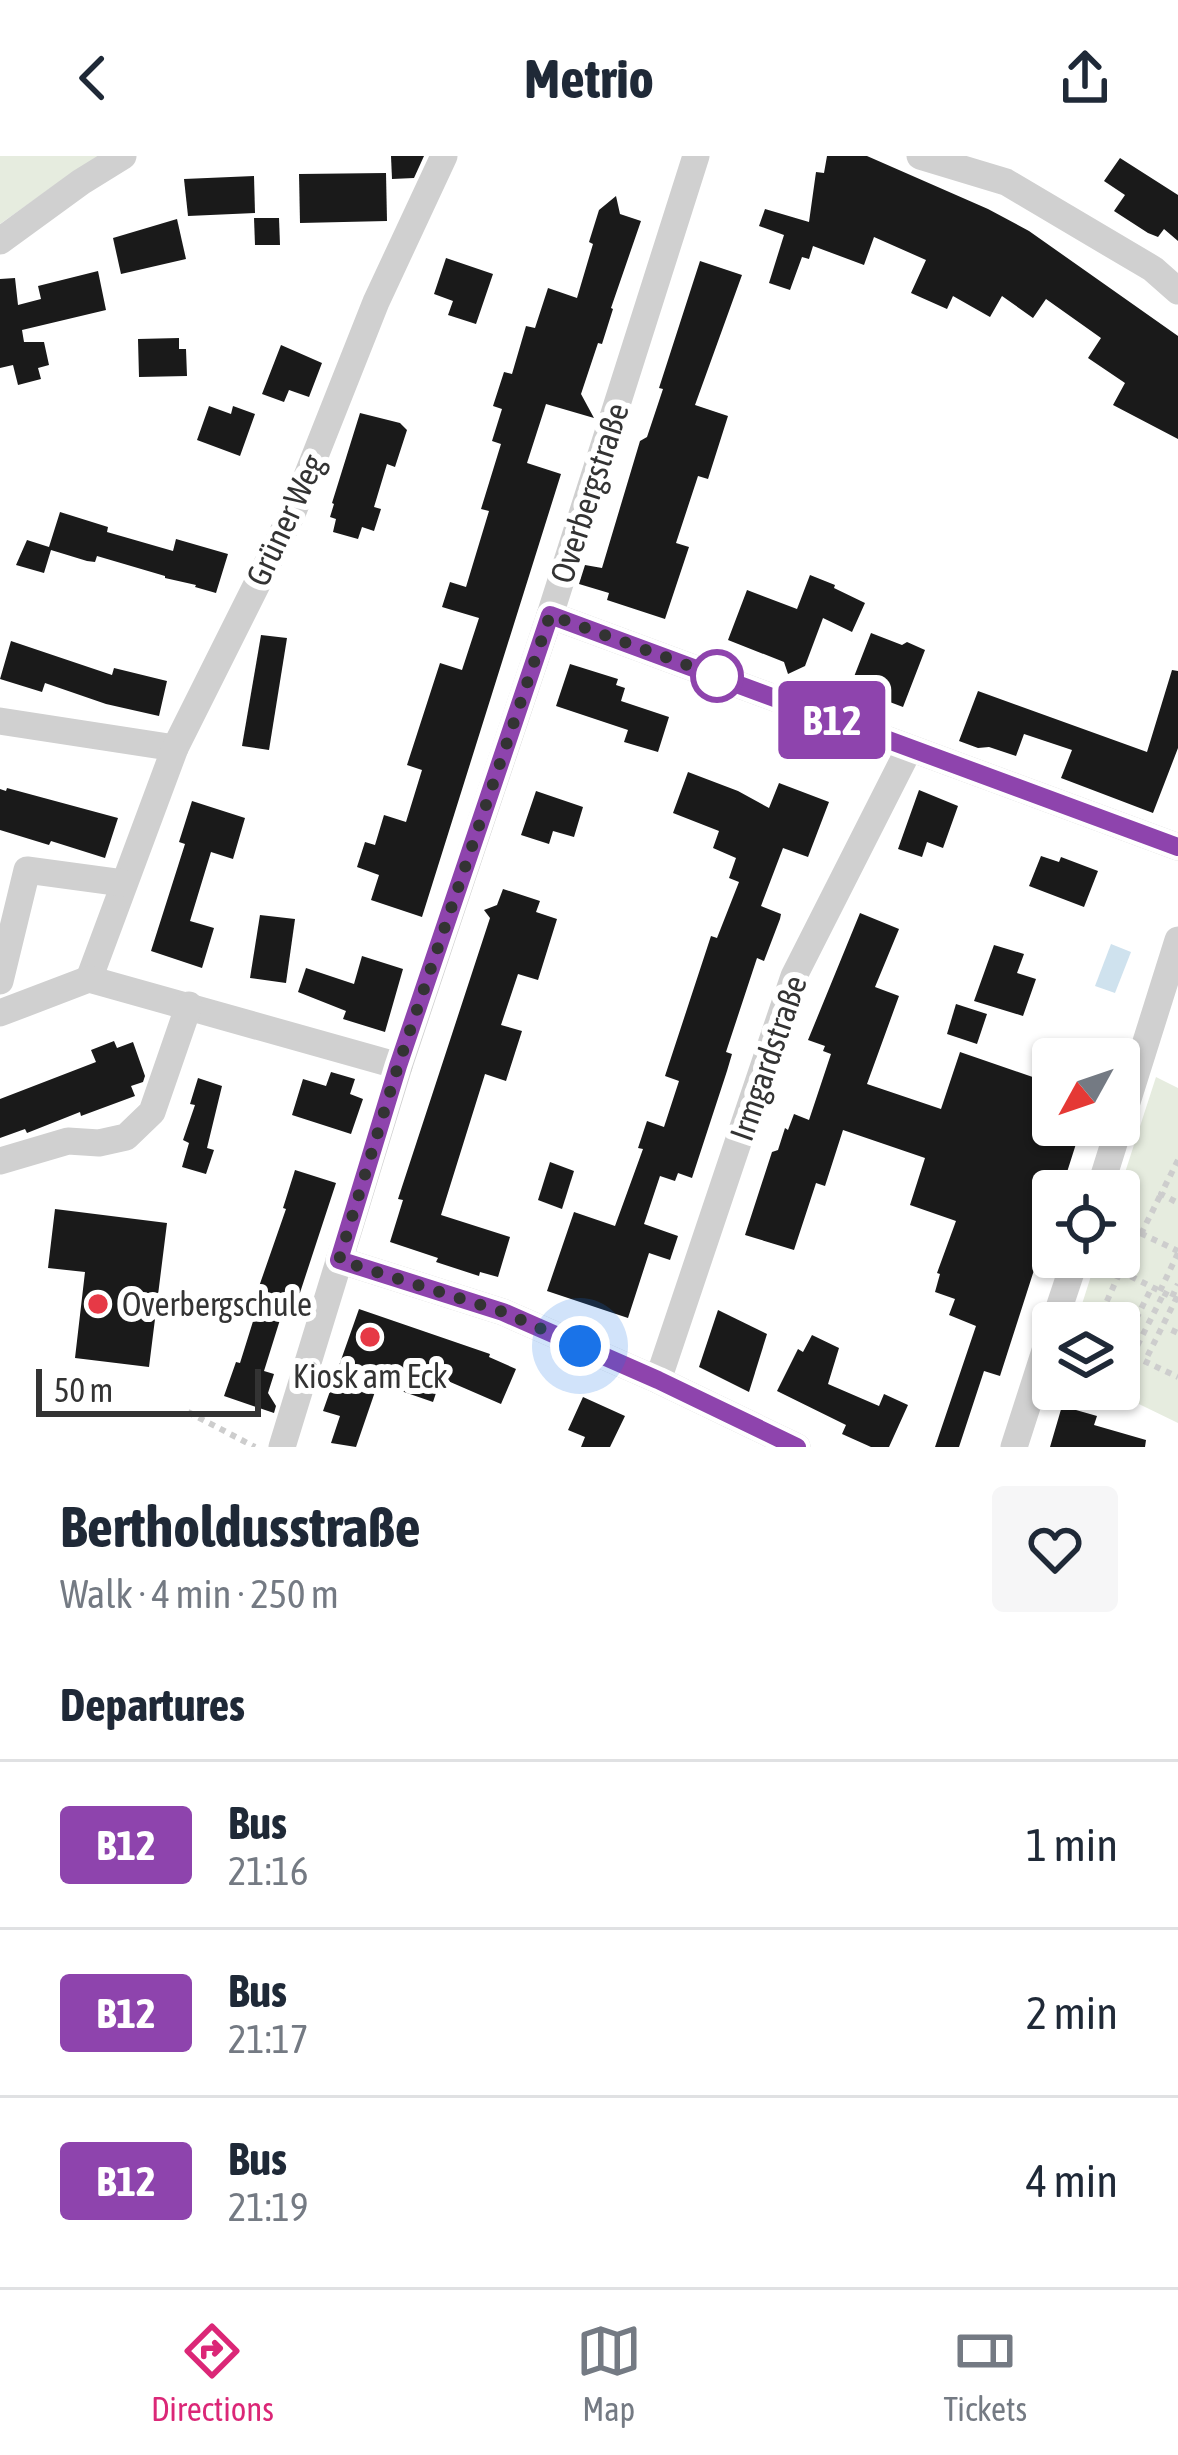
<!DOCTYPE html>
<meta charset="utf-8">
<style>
body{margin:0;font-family:"Asap Condensed",sans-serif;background:#f6f6f7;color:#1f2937;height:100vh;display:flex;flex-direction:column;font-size:45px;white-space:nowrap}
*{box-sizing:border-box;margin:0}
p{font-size:39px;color:#747a83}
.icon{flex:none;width:66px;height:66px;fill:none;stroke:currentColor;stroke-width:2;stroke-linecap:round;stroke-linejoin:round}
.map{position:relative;height:1291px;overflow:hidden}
.drawer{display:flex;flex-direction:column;background:#fff;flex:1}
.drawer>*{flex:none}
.badge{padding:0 24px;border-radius:9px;font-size:42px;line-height:78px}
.needle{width:78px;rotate:230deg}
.fabs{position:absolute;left:1032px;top:882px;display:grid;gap:24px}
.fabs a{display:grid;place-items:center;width:108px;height:108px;border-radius:12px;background:#fff;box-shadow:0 3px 9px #0004;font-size:60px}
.scale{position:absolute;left:36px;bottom:30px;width:225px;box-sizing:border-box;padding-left:12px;border:6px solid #333;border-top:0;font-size:33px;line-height:42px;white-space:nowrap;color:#333;-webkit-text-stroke:9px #fff;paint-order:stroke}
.you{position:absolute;width:60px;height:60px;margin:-30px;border:9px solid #fff;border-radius:50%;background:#1a73e8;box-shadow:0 0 0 18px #1a73e833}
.map>.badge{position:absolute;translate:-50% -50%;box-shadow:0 0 0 6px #fff}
h2{padding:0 60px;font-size:45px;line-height:108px}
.round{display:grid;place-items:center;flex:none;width:126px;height:126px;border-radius:12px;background:#f6f6f7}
.overview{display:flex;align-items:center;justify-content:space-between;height:204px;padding:0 60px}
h1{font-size:57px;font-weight:700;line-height:90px}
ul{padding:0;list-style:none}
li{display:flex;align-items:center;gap:36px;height:168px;padding:0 60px;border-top:3px solid #e0e1e3}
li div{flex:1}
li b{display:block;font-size:45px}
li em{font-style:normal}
li .badge{min-width:132px;font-weight:700;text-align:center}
header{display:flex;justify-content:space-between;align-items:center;height:156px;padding:0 60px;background:#fff;font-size:54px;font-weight:700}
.tab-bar{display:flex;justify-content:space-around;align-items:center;height:168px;border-top:3px solid #e0e1e3;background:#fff;font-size:33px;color:#747a83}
.tab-bar a{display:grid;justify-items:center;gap:6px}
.tab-bar .current{color:#db2777}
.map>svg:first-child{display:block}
.green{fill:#e6ecdf}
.water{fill:#cfe2ee}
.building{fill:#1a1a1a}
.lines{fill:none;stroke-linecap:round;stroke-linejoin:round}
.path{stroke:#cdcdcd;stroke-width:6;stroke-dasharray:6 6;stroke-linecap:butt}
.street{stroke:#d0d0d0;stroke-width:27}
.line-casing{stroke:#fff;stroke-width:27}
.line{stroke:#8e44ad;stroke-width:18}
.walk{stroke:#333;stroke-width:12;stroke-dasharray:0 21.6}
.stop-dot{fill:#fff;stroke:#8e44ad;stroke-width:6}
.poi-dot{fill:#e63946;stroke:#fff;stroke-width:4.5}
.labels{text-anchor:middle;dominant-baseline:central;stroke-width:12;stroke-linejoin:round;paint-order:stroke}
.street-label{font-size:33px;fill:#333;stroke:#fff}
.poi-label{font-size:33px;fill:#333;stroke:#fff;text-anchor:start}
</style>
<header><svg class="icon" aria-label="back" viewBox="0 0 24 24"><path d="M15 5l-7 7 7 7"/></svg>Metrio<svg class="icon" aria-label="share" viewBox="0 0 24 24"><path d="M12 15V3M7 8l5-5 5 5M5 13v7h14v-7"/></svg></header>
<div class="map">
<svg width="1178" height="1291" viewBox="0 0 1178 1291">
<rect width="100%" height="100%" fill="#fff"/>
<g class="green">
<path d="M0 0H103L69 19 0 68Z"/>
<path d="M1156 921 1178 932V1267L1108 1233H1119V1167H1076L1097 1101H1119V1035Z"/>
</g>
<path class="water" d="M1111 788 1131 796 1115 837 1095 830Z"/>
<g class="building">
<path d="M391 0H424L414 22 392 23Z"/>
<path d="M827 0H867L988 53 1029 75 1178 180V283L1113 249 1125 227 1088 202 1101 182 1046 143 1033 162 1002 140 990 161 953 140 947 153 911 137 926 104 874 81 864 109 813 90 809 103 802 101 790 134 769 127 784 79 759 70 765 53 809 66 816 16 824 17Z"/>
<path d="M1120 2 1178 39V85L1164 73 1158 81 1148 77 1114 55 1125 39 1104 25Z"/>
<path d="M386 17 387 65 300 67 299 18Z"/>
<path d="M254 20 255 57 188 60 184 23Z"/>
<path d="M616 40 620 58 641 65 611 152 613 153 602 188 598 187 581 238 594 262 546 248 527 307 561 318 422 761 371 744 379 719 357 711 365 686 375 689 384 659 406 666 422 614 407 609 440 507 462 514 479 462 442 451 450 426 466 431 489 355 481 353 501 288 492 285 502 253 493 250 504 216 512 218 526 170 535 172 548 132 577 142 593 88 589 86 599 54Z"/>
<path d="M254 62H279L280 89H255Z"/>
<path d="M177 63 186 103 121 118 113 82Z"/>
<path d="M446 102 493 118 476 168 448 159 453 145 434 138Z"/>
<path d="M700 105 742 119 695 249 728 260 708 323 698 320 676 387 689 391 665 463 607 444 609 437 579 428 585 409 602 412 640 285 647 281 663 233 659 232Z"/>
<path d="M98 115 106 154 22 174 24 186H44L49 209 38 212 41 223 18 229 13 209 0 212V123L15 122 18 149 41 143 38 130Z"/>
<path d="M179 182V193H186L187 220 139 221 138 183Z"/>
<path d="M281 189 322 207 309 241 289 234 284 246 262 238Z"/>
<path d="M209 250 231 258 233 250 255 258 240 300 197 284Z"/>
<path d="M360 257 400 267 407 274 395 311 387 308 374 351 381 353 374 375 362 371 358 383 333 376 336 363 330 361 334 348 332 347Z"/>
<path d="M60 356 108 371 107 376 173 395 176 383 228 398 216 437 195 431 196 429 165 422V420L97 400 95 406 87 405 51 394 44 417 16 409 27 384 49 391Z"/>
<path d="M810 419 835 429 834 432 865 447 852 476 823 462 805 510 788 518 784 506 728 484 747 434 797 453Z"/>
<path d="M871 477 902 489 907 486 925 494 903 551 850 531Z"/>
<path d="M261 479 287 482 269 594 242 590Z"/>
<path d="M11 485 112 519 114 512 167 525 159 560 106 548 45 527 42 536 0 523Z"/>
<path d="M570 508 618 523 616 529 625 532 621 545 669 561 658 596 624 586 628 574 556 550Z"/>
<path d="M1172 514 1178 515V592L1153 657 1061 622 1072 594 1024 578 1016 600 989 591 978 592 959 585 978 535 1147 596Z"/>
<path d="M688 616 738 635 769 652 779 627 829 646 808 701 783 692 761 750 781 758 780 763 764 805 757 802 726 896 732 898 727 915 692 1022 678 1017 675 1025 660 1020 644 1068 678 1080 670 1104 649 1097 628 1162 547 1135 574 1056 615 1070 643 993 638 992 647 965 664 971 679 925 665 920 711 780 717 782 739 726 729 722 736 702 713 692 719 675 673 657Z"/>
<path d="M7 632 118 662 105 702 51 685 49 689 0 674V633L6 635Z"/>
<path d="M919 634 958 650 943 692 927 686 922 701 898 693Z"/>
<path d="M536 635 583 651 574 681 553 675 549 688 521 679Z"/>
<path d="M192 645 245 662 233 703 211 696 190 765 214 772 202 812 151 795 185 688 179 686Z"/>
<path d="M1041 700 1059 706 1061 701 1098 715 1084 751 1029 730Z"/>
<path d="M503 733 540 745 536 756 557 763 538 824 518 818 501 869 522 875 506 925 485 918 441 1059 510 1081 498 1121 480 1116 479 1120 436 1106 438 1102 390 1086 403 1044 398 1043 490 762 484 754 497 749Z"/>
<path d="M860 757 899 773 875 831 899 840 867 928 941 953 960 896 1053 928V969H1082L1061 1035H1053V1055L1000 1220 984 1215 959 1291H935L976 1170 949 1159 955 1143 935 1136 940 1118 937 1117 956 1065 910 1049 925 1002 843 974 825 1030 816 1027 794 1094 745 1079 772 996 778 994 785 972 788 974 794 958 809 964 831 898 823 895 825 890 808 884Z"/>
<path d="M260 759 295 763 286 827 250 822Z"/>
<path d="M994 789 1024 798 1017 817 1036 823 1023 860 974 845Z"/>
<path d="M362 800 403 813 385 876 343 863 346 855 298 836 306 812 354 828Z"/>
<path d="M956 848 987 858 977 888 947 878Z"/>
<path d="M114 885 117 892 133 886 145 920 143 926 131 930 135 940 81 960 80 956 27 977 25 973 0 982V943L96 906 91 894Z"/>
<path d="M331 916 355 923 350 938 363 943 351 978 292 959 303 923 326 930Z"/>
<path d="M198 922 222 930 207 992 214 994 206 1018 182 1011 189 987 183 984 195 949 190 948Z"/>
<path d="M550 1006 574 1015 562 1053 538 1044Z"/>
<path d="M295 1014 336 1027 294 1155 284 1151 264 1215 274 1218 268 1237 276 1250 274 1257 224 1240 236 1206 240 1207 260 1143 255 1142 286 1053 283 1052Z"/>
<path d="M55 1053 167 1067 149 1211 75 1202 85 1116 48 1112Z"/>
<path d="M359 1153 490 1198 489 1201 516 1213 501 1248 441 1222 433 1246 378 1227 356 1291 331 1287 340 1260 323 1255Z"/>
<path d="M718 1154 767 1178 749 1236 699 1211Z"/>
<path d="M812 1179 839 1192 828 1228 879 1250 884 1238 908 1249 889 1291H871L842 1278 846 1269 777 1235 798 1193 803 1196Z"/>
<path d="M583 1241 625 1260 610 1291H581L585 1281 568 1274Z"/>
<path d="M1062 1250 1097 1260 1094 1269 1146 1284 1145 1291H1050Z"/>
</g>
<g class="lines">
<g class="path">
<path d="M1178 1004 1161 1038 1178 1047"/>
<path d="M1119 1067 1178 1095"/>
<path d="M1141 1078 1161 1038"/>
<path d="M1120 1115 1176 1143 1145 1205"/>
<path d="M1160 1135 1178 1097"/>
<path d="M1172 1141 1178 1128"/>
<path d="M1097 1167 1138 1076"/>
<path d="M1173 1178 1178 1167"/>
<path d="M1120 1195 1152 1131"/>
<path d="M1132 1200 1164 1137"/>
<path d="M1144 1205 1178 1221"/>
<path d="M188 1256 255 1291"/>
</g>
<g class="street">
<path d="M920 0 1006 26 1153 113 1178 135"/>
<path d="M0 85 81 26 123 0"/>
<path d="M550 459 1178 691"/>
<path d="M0 565 175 592"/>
<path d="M89 823 175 592 292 358 376 146 444 0"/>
<path d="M0 825 27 714 123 727"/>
<path d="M0 857 89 823 399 910"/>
<path d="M0 1005 68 985 99 987 126 981 152 956 189 849"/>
<path d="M1099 1035 1178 784"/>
<path d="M339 1104 503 1156 658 1224 797 1291"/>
<path d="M1054 1167 1076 1101"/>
<path d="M658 1224 794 820 909 593"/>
<path d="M282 1291 399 910 550 459 696 0"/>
<path d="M1014 1291 1053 1170"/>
</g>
</g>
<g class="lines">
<defs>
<path id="line" d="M797 1291 658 1224 503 1156 339 1104 398 910 550 459 1178 691"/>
</defs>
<use href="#line" class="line-casing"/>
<use href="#line" class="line"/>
<path class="walk" d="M580 1190 503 1156 339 1104 398 910 550 459 717 520"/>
</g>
<circle class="stop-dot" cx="717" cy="520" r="24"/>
<g class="poi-dot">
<circle cx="98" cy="1148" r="12"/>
<circle cx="370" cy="1181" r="12"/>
</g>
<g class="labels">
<g class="street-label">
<text transform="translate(589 337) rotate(-72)">Overbergstraße</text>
<text transform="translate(285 364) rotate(-65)">Grüner Weg</text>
<text transform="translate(768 902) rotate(-71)">Irmgardstraße</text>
</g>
<g class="poi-label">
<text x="122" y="1148">Overbergschule</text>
<text x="370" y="1220" text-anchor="middle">Kiosk am Eck</text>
</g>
</g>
</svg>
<div class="fabs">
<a><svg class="needle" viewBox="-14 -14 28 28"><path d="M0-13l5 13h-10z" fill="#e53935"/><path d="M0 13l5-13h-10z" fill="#747a83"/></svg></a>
<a><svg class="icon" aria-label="locate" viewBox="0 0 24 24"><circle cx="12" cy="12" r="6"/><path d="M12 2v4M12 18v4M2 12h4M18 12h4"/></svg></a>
<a><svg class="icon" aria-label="layers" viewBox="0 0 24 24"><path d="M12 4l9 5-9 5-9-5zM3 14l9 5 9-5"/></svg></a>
</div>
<div class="scale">50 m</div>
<div class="you" style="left:580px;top:1190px"></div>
<b class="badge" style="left:832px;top:564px;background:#8e44ad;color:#fff">B12</b>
</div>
<section class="drawer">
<div class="overview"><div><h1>Bertholdusstraße</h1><p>Walk · 4 min · 250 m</p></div><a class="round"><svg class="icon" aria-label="heart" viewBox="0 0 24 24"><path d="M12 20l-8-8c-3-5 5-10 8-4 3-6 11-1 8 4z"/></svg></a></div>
<h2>Departures</h2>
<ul>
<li><span class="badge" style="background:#8e44ad;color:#fff">B12</span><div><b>Bus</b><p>21:16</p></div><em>1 min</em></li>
<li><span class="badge" style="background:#8e44ad;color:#fff">B12</span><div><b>Bus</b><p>21:17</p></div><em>2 min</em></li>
<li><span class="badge" style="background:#8e44ad;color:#fff">B12</span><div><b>Bus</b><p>21:19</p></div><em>4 min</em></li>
</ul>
</section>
<nav class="tab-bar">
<a class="current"><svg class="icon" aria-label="directions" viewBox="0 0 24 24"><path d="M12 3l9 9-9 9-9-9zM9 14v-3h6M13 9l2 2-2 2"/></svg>Directions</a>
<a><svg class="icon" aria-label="map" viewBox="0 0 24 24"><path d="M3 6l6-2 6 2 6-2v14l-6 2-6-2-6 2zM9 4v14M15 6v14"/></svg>Map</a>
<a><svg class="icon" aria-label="tickets" viewBox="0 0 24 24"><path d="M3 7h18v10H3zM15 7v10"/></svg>Tickets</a>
</nav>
